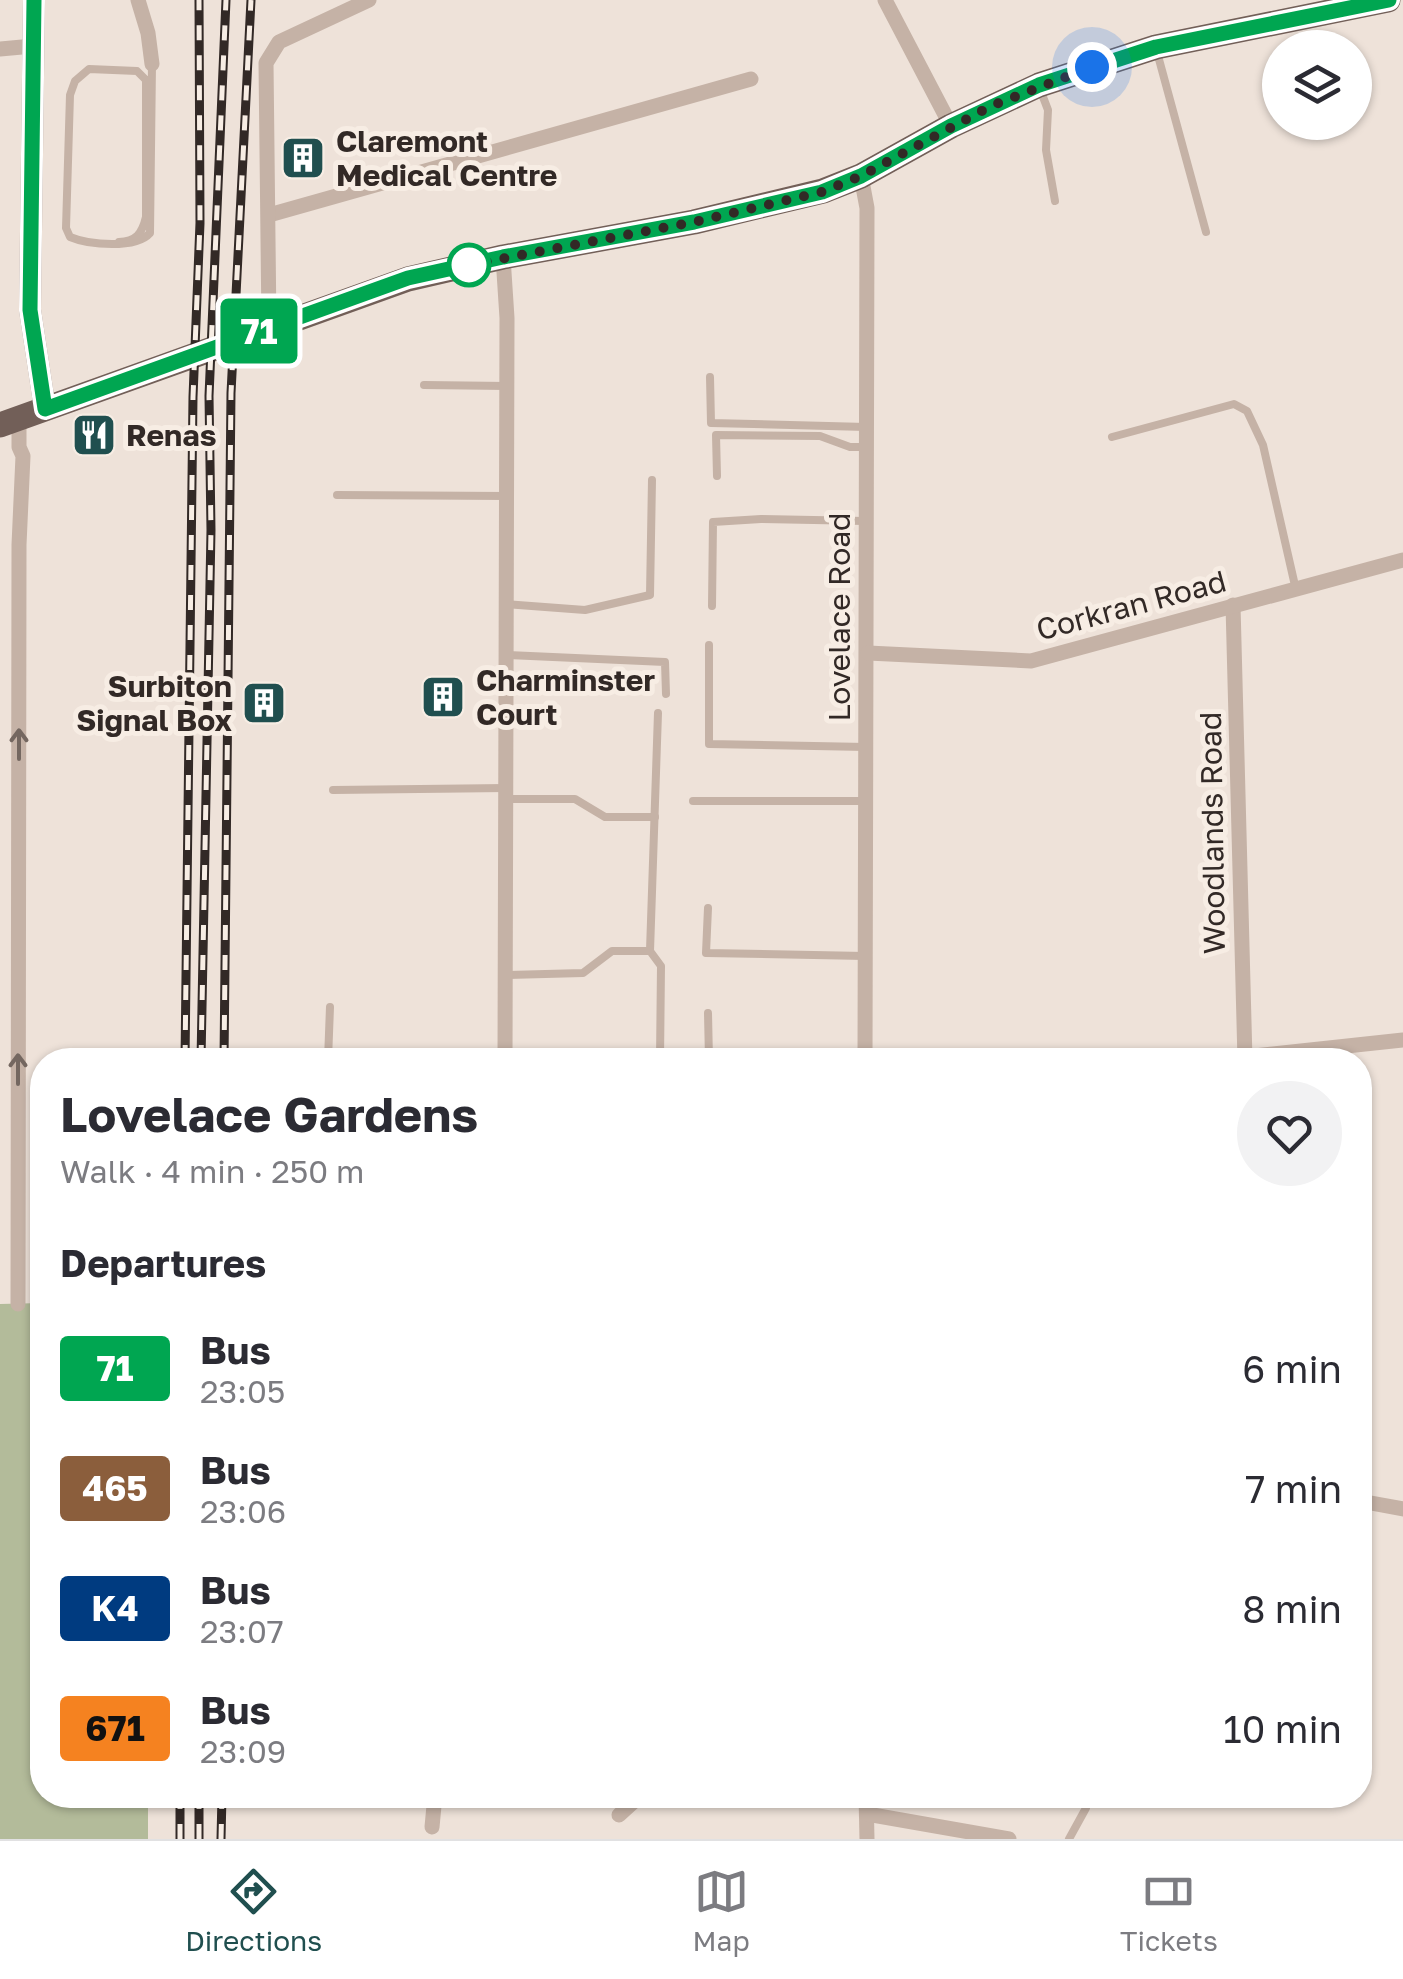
<!DOCTYPE html>
<meta charset="utf-8">
<style>
body{margin:0;font-family:"Golos Text",sans-serif;background:#f2f2f3;color:#2b2b33;height:100vh;display:flex;flex-direction:column;font-size:38px;white-space:nowrap}
*{box-sizing:border-box;margin:0}
p{font-size:32px;color:#7c7c81}
.icon{flex:none;width:55px;height:55px;fill:none;stroke:currentColor;stroke-width:2;stroke-linecap:round;stroke-linejoin:round}
.map{position:relative;flex:1;overflow:hidden}
.side{position:absolute;left:30px;top:1048px;width:1342px;height:760px;display:flex;flex-direction:column;background:#fff;border-radius:40px;box-shadow:0 2px 8px #0004}
.side>*{flex:none}
.badge{padding:0 20px;border-radius:8px;font-size:35px;line-height:65px}
.fabs{position:absolute;left:1262px;top:30px;display:grid;gap:20px}
.fabs a{display:grid;place-items:center;width:110px;height:110px;border-radius:50%;background:#fff;box-shadow:0 2px 8px #0004;font-size:50px}
.you{position:absolute;width:50px;height:50px;margin:-25px;border:8px solid #fff;border-radius:50%;background:#1a73e8;box-shadow:0 0 0 15px #1a73e833}
.map>.badge{position:absolute;translate:-50% -50%;box-shadow:0 0 0 5px #fff}
h2{padding:0 30px;font-size:38px;line-height:90px}
.round{display:grid;place-items:center;flex:none;width:105px;height:105px;border-radius:52px;background:#f2f2f3}
.summary{display:flex;align-items:center;justify-content:space-between;height:170px;padding:0 30px}
h1{font-size:48px;font-weight:700;line-height:75px}
ul{padding:0;list-style:none}
li{display:flex;align-items:center;gap:30px;height:120px;padding:0 30px}
li div{flex:1}
li b{display:block;font-size:38px}
li em{font-style:normal}
li .badge{min-width:110px;font-weight:700;text-align:center}
.dock{display:flex;justify-content:space-around;align-items:center;height:140px;border-top:2px solid #e1e1e2;background:#fff;font-size:28px;color:#7c7c81}
.dock a{display:grid;justify-items:center;gap:5px}
.dock .on{color:#204f4f}
.map>svg:first-child{display:block}
.green{fill:#b3bb9a}
.lines{fill:none;stroke-linecap:round;stroke-linejoin:round}
.service{stroke:#c5b2a6;stroke-width:8}
.minor{stroke:#c5b2a6;stroke-width:15}
.secondary{stroke:#988178;stroke-width:22}
.primary{stroke:#725f58;stroke-width:25}
.rail-casing{stroke:#322926;stroke-width:9}
.rail{stroke:#f7ede4;stroke-width:5;stroke-dasharray:15;stroke-linecap:butt}
.oneway{stroke:#746760}
.line-casing{stroke:#fff;stroke-width:22}
.line{stroke:#00a651;stroke-width:15}
.walk{stroke:#322926;stroke-width:10;stroke-dasharray:0 18}
.stop-dot{fill:#fff;stroke:#00a651;stroke-width:5}
.labels{text-anchor:middle;dominant-baseline:central;stroke-width:10;stroke-linejoin:round;paint-order:stroke}
.poi-label{font-size:30px;font-weight:bold;fill:#322926;stroke:#f7ede4;text-anchor:start}
.street-label{font-size:30px;fill:#322926;stroke:#f7ede4}
</style>
<div class="map">
<svg width="1403" height="1839" viewBox="0 0 1403 1839">
<rect width="100%" height="100%" fill="#eee2d9"/>
<path class="green" d="M42 1303V1795H148V1839H0V1304Z"/>
<g class="lines">
<g class="service">
<path d="M1157 52 1206 232"/>
<path d="M1040 89 1048 110 1046 150 1055 201"/>
<path d="M119 242C136 241 142 234 146 217V80L137 71 89 69 75 81 70 95 66 228 70 237C89 245 136 249 150 233L152 64"/>
<path d="M710 377 711 423 866 427"/>
<path d="M424 385 507 386"/>
<path d="M1112 437 1234 404 1247 411 1263 445 1296 590"/>
<path d="M717 476 716 435 820 436 850 447H867"/>
<path d="M337 495 507 496"/>
<path d="M506 604 585 610 650 595 652 480"/>
<path d="M712 606 713 522 761 519 865 521"/>
<path d="M709 645V744L866 747"/>
<path d="M506 655 665 662 666 694"/>
<path d="M333 790 506 788"/>
<path d="M506 799H575L605 817H655"/>
<path d="M693 801H865"/>
<path d="M708 908 706 953 865 956"/>
<path d="M650 951 661 966 660 1060"/>
<path d="M505 975 583 973 612 951H650L658 713"/>
<path d="M708 1013 709 1060"/>
<path d="M328 1060 330 1007"/>
<path d="M1069 1839 1086 1808 1088 1795"/>
</g>
<g class="minor">
<path d="M138 0 148 33 152 64"/>
<path d="M885 0 951 126"/>
<path d="M0 49 33 46"/>
<path d="M861 176 867 208 865 1060"/>
<path d="M269 215 751 79"/>
<path d="M503 257 507 318 505 1060"/>
<path d="M269 327 266 63 279 42 369 0"/>
<path d="M1233 605 1245 1060"/>
<path d="M868 653 1031 661 1403 560"/>
<path d="M1245 1057 1403 1040"/>
<path d="M18 1304 19 545 23 456 19 447V419"/>
<path d="M1360 1501 1403 1509"/>
<path d="M866 1795 867 1839"/>
<path d="M867 1814 1009 1839"/>
<path d="M619 1815 641 1795"/>
<path d="M432 1827 435 1795"/>
</g>
<path class="secondary" d="M34 0 30 310 45 409"/>
<path class="primary" d="M0 425 408 279 503 257 694 222 823 191 861 176 951 126 1039 85 1156 47 1388 0"/>
<defs>
<g id="rail">
<path d="M185 1060 193 397 200 223 199 0"/>
<path d="M201 1060 211 530 209 396 226 0"/>
<path d="M224 1060 231 393 251 0"/>
<path d="M180 1839V1795"/>
<path d="M199 1839V1795"/>
<path d="M221 1839 222 1795"/>
</g>
</defs>
<use href="#rail" class="rail-casing"/>
<use href="#rail" class="rail"/>
</g>
<defs><path id="oneway-shaft" d="M-6 0H5M1.5-3L5.5 0L1.5 3" fill="none" stroke-width="1.6" stroke-linecap="round" stroke-linejoin="round" transform="scale(2.5)"/></defs>
<g class="oneway">
<use href="#oneway-shaft" transform="translate(19 744) rotate(-90)"/>
<use href="#oneway-shaft" transform="translate(18 1069) rotate(-90)"/>
</g>
<g class="lines">
<defs>
<path id="line" d="M34 0 30 310 45 409 408 278 503 257 694 222 822 192 861 176 951 126 1039 85 1156 47 1389 0"/>
</defs>
<use href="#line" class="line-casing"/>
<use href="#line" class="line"/>
<path class="walk" d="M469 265 694 222 822 192 861 176 991 106 1092 67"/>
</g>
<defs>
<symbol id="building-square" viewBox="-11 -11 22 22"><rect x="-9" y="-9" width="18" height="18" rx="4" fill="#204f4f" stroke="#f7ede4"/><path d="M-4-6H4V6H1V3H-1V6H-4ZM-2.5-4.3h1.7v1.8h-1.7ZM.8-4.3h1.7v1.8H.8ZM-2.5-1h1.7V.8h-1.7ZM.8-1h1.7V.8H.8Z" fill="#fff"/></symbol>
<symbol id="restaurant-square" viewBox="-11 -11 22 22"><rect x="-9" y="-9" width="18" height="18" rx="4" fill="#204f4f" stroke="#f7ede4"/><path d="M-5-6h1v4h1v-4h1v4h1v-4h1v5L-1.5 .5V6h-2V.5L-5-1ZM5-6V6H3V1.5H1.5Q1.5-4 5-6Z" fill="#fff"/></symbol>
</defs>
<g fill-rule="evenodd">
<use href="#building-square" x="278" y="133" width="50" height="50"/>
<use href="#restaurant-square" x="69" y="410" width="50" height="50"/>
<use href="#building-square" x="418" y="672" width="50" height="50"/>
<use href="#building-square" x="239" y="678" width="50" height="50"/>
</g>
<circle class="stop-dot" cx="469" cy="265" r="20"/>
<g class="labels">
<g class="poi-label">
<text x="336" y="141">Claremont<tspan x="336" dy="34">Medical Centre</tspan></text>
<text x="126" y="435">Renas</text>
<text x="476" y="680">Charminster<tspan x="476" dy="34">Court</tspan></text>
<text x="232" y="686" text-anchor="end">Surbiton<tspan x="232" dy="34">Signal Box</tspan></text>
</g>
<g class="street-label">
<text transform="translate(1131 605) rotate(-15)">Corkran Road</text>
<text transform="translate(839 617) rotate(-90)">Lovelace Road</text>
<text transform="translate(1212 833) rotate(-91)">Woodlands Road</text>
</g>
</g>
</svg>
<div class="fabs">
<a><svg class="icon" aria-label="layers" viewBox="0 0 24 24"><path d="M12 4l9 5-9 5-9-5zM3 14l9 5 9-5"/></svg></a>
</div>
<div class="you" style="left:1092px;top:67px"></div>
<b class="badge" style="left:259px;top:331px;background:#00a651;color:#fff">71</b>
<section class="side">
<div class="summary"><div><h1>Lovelace Gardens</h1><p>Walk · 4 min · 250 m</p></div><a class="round"><svg class="icon" aria-label="heart" viewBox="0 0 24 24"><path d="M12 20l-8-8c-3-5 5-10 8-4 3-6 11-1 8 4z"/></svg></a></div>
<h2>Departures</h2>
<ul>
<li><span class="badge" style="background:#00a651;color:#fff">71</span><div><b>Bus</b><p>23:05</p></div><em>6 min</em></li>
<li><span class="badge" style="background:#8b5e3c;color:#fff">465</span><div><b>Bus</b><p>23:06</p></div><em>7 min</em></li>
<li><span class="badge" style="background:#003b80;color:#fff">K4</span><div><b>Bus</b><p>23:07</p></div><em>8 min</em></li>
<li><span class="badge" style="background:#f58220;color:#111">671</span><div><b>Bus</b><p>23:09</p></div><em>10 min</em></li>
</ul>
</section>
</div>
<nav class="dock">
<a class="on"><svg class="icon" aria-label="directions" viewBox="0 0 24 24"><path d="M12 3l9 9-9 9-9-9zM9 14v-3h6M13 9l2 2-2 2"/></svg>Directions</a>
<a><svg class="icon" aria-label="map" viewBox="0 0 24 24"><path d="M3 6l6-2 6 2 6-2v14l-6 2-6-2-6 2zM9 4v14M15 6v14"/></svg>Map</a>
<a><svg class="icon" aria-label="tickets" viewBox="0 0 24 24"><path d="M3 7h18v10H3zM15 7v10"/></svg>Tickets</a>
</nav>
